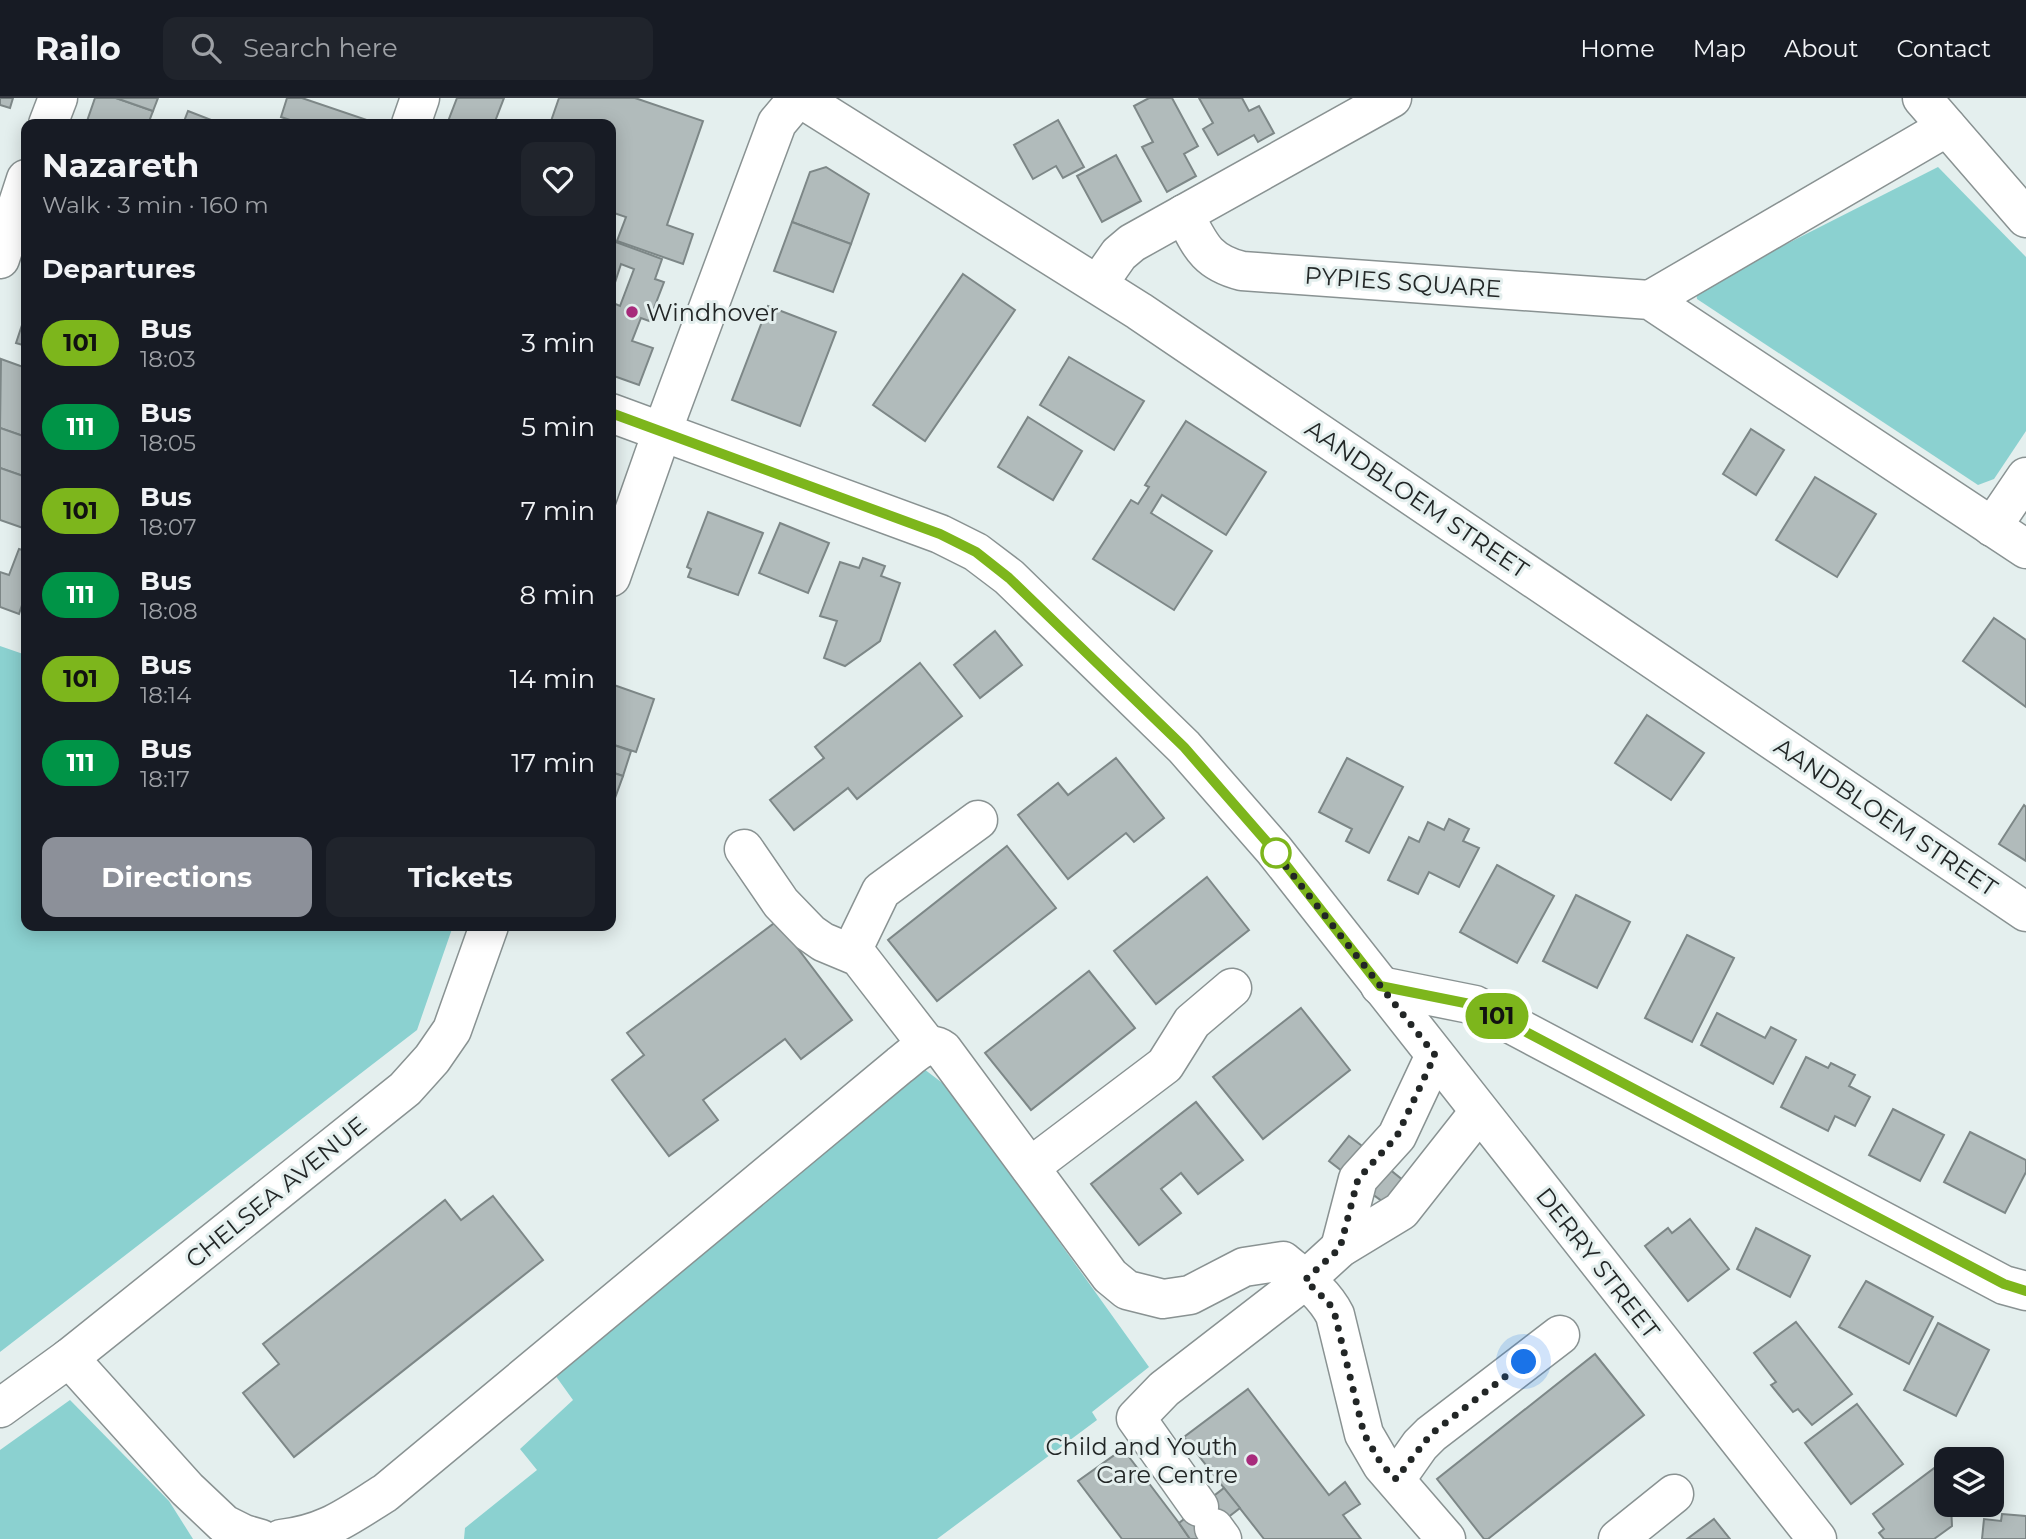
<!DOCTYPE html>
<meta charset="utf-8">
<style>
body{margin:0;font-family:Montserrat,sans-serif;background:#20242c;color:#f1f3f6;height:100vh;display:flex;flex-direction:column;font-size:26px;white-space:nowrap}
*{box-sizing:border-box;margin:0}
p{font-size:23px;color:#9ea1a6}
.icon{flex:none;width:38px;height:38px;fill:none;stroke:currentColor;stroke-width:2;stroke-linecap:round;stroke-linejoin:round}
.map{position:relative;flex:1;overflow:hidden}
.panel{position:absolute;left:21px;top:21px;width:595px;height:812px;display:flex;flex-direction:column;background:#171b24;border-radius:14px;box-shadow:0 4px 18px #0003}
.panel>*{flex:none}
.badge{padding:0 14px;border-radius:23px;font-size:24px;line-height:46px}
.fabs{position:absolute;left:1934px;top:1349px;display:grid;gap:14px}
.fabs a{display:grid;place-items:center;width:70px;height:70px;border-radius:14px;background:#171b24;box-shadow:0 4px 18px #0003;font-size:35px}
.you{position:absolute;width:35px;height:35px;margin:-18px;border:5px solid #fff;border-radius:50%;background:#1a73e8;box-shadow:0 0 0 10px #1a73e833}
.map>.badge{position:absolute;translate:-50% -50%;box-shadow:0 0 0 4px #fff}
h2{padding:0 21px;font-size:26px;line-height:63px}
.round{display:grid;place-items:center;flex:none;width:74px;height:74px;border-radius:14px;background:#20242c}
.summary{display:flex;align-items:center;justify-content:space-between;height:119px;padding:0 21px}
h1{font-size:33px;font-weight:700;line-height:52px}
.primary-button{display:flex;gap:14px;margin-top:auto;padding:14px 21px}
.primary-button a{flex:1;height:80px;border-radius:14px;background:#8c9099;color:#fff;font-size:28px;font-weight:700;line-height:80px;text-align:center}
.primary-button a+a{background:#20242c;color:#f1f3f6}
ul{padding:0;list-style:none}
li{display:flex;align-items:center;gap:21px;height:84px;padding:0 21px}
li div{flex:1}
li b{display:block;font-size:26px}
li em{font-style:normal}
li .badge{min-width:77px;font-weight:700;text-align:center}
header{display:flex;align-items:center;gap:42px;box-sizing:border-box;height:98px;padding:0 35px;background:#171b24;border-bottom:2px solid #363941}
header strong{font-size:33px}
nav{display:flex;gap:38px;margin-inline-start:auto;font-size:24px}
.search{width:490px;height:63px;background:#20242c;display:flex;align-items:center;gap:18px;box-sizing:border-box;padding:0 24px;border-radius:14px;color:#9ea1a6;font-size:26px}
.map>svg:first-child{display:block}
.green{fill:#8bd1d0}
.building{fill:#b1bbbb;stroke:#7d8787;stroke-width:2}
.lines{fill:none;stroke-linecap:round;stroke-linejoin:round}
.minor-casing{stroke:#899292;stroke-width:41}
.minor{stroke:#fff;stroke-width:38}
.line-casing{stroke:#fff;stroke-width:16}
.line{stroke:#7db61c;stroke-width:10}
.walk{stroke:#222626;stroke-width:7;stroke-dasharray:0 12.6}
.poi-dot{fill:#a82b7c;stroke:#e4efee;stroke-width:2.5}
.stop-dot{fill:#fff;stroke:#7db61c;stroke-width:3.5}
.labels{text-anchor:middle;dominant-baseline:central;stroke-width:6;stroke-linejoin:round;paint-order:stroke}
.street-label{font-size:24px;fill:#222626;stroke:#e4efee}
.poi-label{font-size:24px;fill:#222626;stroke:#e4efee;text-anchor:start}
</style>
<header>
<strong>Railo</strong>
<div class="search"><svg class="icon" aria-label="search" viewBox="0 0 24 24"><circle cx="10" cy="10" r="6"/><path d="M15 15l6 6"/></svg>Search here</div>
<nav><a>Home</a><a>Map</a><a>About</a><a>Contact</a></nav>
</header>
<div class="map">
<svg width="2026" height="1441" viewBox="0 0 2026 1441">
<rect width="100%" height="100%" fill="#e4efee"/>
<g class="green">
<path d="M1938 69 2026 159V333L1994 381 1978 387 1697 201 1696 192Z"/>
<path d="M0 548 26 557V828H453L417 932 0 1254Z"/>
<path d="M924 971 949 990 1149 1269 1092 1314 1097 1322 937 1441H464L465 1430 537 1372 520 1351 573 1302 555 1277Z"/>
<path d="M70 1302 169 1403 193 1441H0V1352Z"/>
</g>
<g class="building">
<path d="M0 0H13L10 10 0 7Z"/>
<path d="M95 0H116L153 13 148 26H86Z"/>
<path d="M116 0H158L153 13Z"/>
<path d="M287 0H302L367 22 365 26H302L281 19Z"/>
<path d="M457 0H504L494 26H447Z"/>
<path d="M559 0H635L703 23 667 127 693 136 683 166 617 143 626 119 611 114V26H550Z"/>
<path d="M1149 0H1172L1198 48 1184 56 1196 78 1167 94 1142 49 1153 44 1134 8Z"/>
<path d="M1199 0H1242L1249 13 1259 8 1274 35 1258 44 1254 37 1218 57 1203 31 1213 25Z"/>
<path d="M188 13 214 23 213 26H183Z"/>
<path d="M1058 22 1084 69 1063 80 1056 68 1033 81 1014 47Z"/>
<path d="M1116 57 1141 103 1102 124 1077 78Z"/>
<path d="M826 69 869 96 851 146 792 124 810 74Z"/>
<path d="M792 124 851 146 833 194 774 173Z"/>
<path d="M613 143 662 161 655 181 664 184 649 223 641 220 632 243 653 250 639 287 611 277V204L620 208 634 171 621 166 611 197Z"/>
<path d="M963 176 1015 212 925 343 873 307Z"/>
<path d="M768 208 836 234 800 328 732 302Z"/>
<path d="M26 215V248L16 245Z"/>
<path d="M1069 259 1144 303 1114 352 1040 307Z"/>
<path d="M1 261 26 270V339L0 330Z"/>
<path d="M1028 319 1082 353 1053 402 998 369Z"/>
<path d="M1186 323 1266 374 1226 437 1162 397 1151 415 1212 453 1174 512 1093 461 1131 402 1138 406 1149 389 1145 387Z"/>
<path d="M0 330 26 339V379L0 370Z"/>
<path d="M1751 331 1784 352 1756 397 1723 376Z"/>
<path d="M0 370 26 379V431L0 422Z"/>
<path d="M1815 379 1876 416 1837 479 1776 442Z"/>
<path d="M708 414 763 435 738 497 688 479 691 471 687 469Z"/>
<path d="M780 425 829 445 808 495 759 475Z"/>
<path d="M19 451 26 453V495L19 516 0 509V474L9 477Z"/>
<path d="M863 460 885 468 881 478 900 485 880 543 845 568 824 560 837 523 820 518 840 464 859 470Z"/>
<path d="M1994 520 2026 542V609L1963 563Z"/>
<path d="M995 533 1022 567 980 600 954 567Z"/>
<path d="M920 565 962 618 857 701 848 690 794 732 770 702 824 660 815 649Z"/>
<path d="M611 586 654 601 636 654 611 646Z"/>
<path d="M1647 617 1704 655 1671 702 1615 665Z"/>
<path d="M611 646 631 653 623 678 611 674Z"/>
<path d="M1116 660 1164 720 1134 744 1126 735 1068 781 1018 717 1058 685 1068 697Z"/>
<path d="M1347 660 1403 689 1369 755 1346 743 1352 731 1319 714Z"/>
<path d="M611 674 623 678 615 700 611 699Z"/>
<path d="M2024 707 2026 709V763L1999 746Z"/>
<path d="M1449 721 1469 731 1463 743 1479 750 1459 789 1429 774 1418 796 1388 782 1409 739 1419 744 1428 724 1444 732Z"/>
<path d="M1007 748 1056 810 937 903 888 842Z"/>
<path d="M1497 767 1554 798 1517 865 1460 834Z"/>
<path d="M1207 779 1249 832 1156 906 1114 853Z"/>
<path d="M1576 797 1630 824 1597 890 1543 863Z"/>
<path d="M777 823 852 922 801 961 785 941 703 1002 718 1022 669 1058 612 982 644 957 627 935Z"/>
<path d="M1687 837 1734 860 1692 944 1645 920Z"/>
<path d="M1089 873 1135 930 1031 1012 985 955Z"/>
<path d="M1301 910 1350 972 1263 1041 1213 979Z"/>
<path d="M1717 915 1765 940 1771 929 1796 942 1773 986 1701 947Z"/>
<path d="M1806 959 1828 970 1831 965 1855 977 1849 988 1870 999 1855 1028 1835 1018 1828 1033 1781 1009Z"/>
<path d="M1196 1004 1243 1062 1198 1096 1181 1075 1161 1091 1181 1115 1139 1147 1091 1086Z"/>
<path d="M1893 1011 1944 1037 1920 1083 1869 1057Z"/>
<path d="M1970 1034 2026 1062V1074L2005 1115 1944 1084Z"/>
<path d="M1349 1038 1366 1051 1346 1076 1329 1063Z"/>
<path d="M1383 1066 1404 1083 1386 1106 1364 1090Z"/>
<path d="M493 1098 543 1162 294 1359 243 1295 279 1266 263 1246 445 1102 461 1122Z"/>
<path d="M1690 1121 1729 1171 1688 1203 1645 1148 1668 1130 1672 1135Z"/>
<path d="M1756 1130 1810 1158 1790 1199 1737 1171Z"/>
<path d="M1866 1183 1933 1219 1909 1266 1839 1229Z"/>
<path d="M1796 1224 1852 1296 1812 1327 1798 1311 1793 1314 1771 1287 1776 1284 1754 1255Z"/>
<path d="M1938 1225 1989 1252 1956 1318 1904 1292Z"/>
<path d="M1595 1256 1644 1317 1488 1441H1484L1437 1381Z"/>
<path d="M1248 1291 1329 1397 1345 1384 1360 1406 1343 1417 1361 1441H1264L1184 1339Z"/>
<path d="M1857 1306 1903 1366 1851 1406 1805 1345Z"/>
<path d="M1123 1351 1179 1425 1190 1441H1122L1078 1383Z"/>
<path d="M1937 1368 1946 1380V1407H1951L1952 1428 1934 1441H1884L1879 1435 1884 1431 1873 1416Z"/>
<path d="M1224 1390 1240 1410 1200 1441H1190L1179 1425Z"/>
<path d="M2002 1416 2026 1418V1441H1982L1984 1421 2001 1423Z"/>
<path d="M1714 1421 1730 1441H1687Z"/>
</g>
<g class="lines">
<defs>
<g id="minor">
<path d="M800 0 1139 213 2026 814"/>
<path d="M1922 0 2026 120"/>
<path d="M48 26 58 0"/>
<path d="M411 26 420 0"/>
<path d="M1184 116C1200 147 1206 164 1242 173L1650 202 2026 451"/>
<path d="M0 161 26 81"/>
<path d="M1098 186 1119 156 1132 145 1392 0"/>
<path d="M1650 202 1947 29"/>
<path d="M611 315 940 436 976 454 1009 479 1184 649 1274 752 1817 1441"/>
<path d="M1992 429 2026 379"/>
<path d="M611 479 662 334 777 25 798 0"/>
<path d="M744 751 781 805 810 835 823 844 859 859 928 948"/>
<path d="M851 855 881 793 978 722"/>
<path d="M1380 888 1475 907 2004 1187 2026 1193"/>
<path d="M1030 1069 1165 967 1192 924 1232 890"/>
<path d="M1340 1150 1358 1081 1397 1038 1435 957"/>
<path d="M69 1260 187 1391 224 1426 244 1436 261 1441"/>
<path d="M0 1310 69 1260 405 991 432 961 452 932 489 828"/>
<path d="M1396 1381 1420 1347 1431 1336 1560 1237"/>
<path d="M1199 1409 1136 1320 1164 1291 1305 1182 1340 1150 1401 1113 1479 1014"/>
<path d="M1214 1430 1222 1441"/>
<path d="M281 1441C326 1436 348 1418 385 1395L900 967C912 958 927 940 943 952L1110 1178 1127 1192 1163 1201 1190 1197 1244 1169 1283 1163C1302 1179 1324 1195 1335 1217L1364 1336 1382 1367 1446 1441"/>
<path d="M1618 1441 1674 1396"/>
</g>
</defs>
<use href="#minor" class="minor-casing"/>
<use href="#minor" class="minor"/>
</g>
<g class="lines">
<defs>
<path id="line" d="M611 315 940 436 976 454 1009 480 1184 649 1279 758 1380 888 1475 907 2004 1186 2026 1193"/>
</defs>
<use href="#line" class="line-casing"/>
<use href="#line" class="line"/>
<path class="walk" d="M1276 755 1273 752 1435 957 1397 1038 1358 1081 1340 1150 1305 1182 1329 1205 1335 1217 1364 1336 1382 1367 1396 1381 1431 1336 1524 1264"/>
</g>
<g class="poi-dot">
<circle cx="632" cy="214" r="7"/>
<circle cx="1252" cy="1362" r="7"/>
</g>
<circle class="stop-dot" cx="1276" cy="755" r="14"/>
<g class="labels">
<g class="street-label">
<text transform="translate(1403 184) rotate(4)">PYPIES SQUARE</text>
<text transform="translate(1417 401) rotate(34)">AANDBLOEM STREET</text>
<text transform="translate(1886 719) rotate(34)">AANDBLOEM STREET</text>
<text transform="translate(276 1094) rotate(-39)">CHELSEA AVENUE</text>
<text transform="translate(1598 1165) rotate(52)">DERRY STREET</text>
</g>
<g class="poi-label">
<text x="646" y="214">Windhover</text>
<text x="1238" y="1348" text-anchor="end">Child and Youth<tspan x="1238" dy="28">Care Centre</tspan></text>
</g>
</g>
</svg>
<div class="fabs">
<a><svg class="icon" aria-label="layers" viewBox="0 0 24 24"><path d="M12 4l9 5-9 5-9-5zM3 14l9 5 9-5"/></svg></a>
</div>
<div class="you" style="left:1524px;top:1264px"></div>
<b class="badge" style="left:1497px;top:918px;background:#7db61c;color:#111">101</b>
<section class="panel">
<div class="summary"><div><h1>Nazareth</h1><p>Walk · 3 min · 160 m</p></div><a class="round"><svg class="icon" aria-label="heart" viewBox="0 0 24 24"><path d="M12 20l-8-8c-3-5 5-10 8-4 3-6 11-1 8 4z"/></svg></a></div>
<h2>Departures</h2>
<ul>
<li><span class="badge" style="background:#7db61c;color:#111">101</span><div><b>Bus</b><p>18:03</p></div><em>3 min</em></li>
<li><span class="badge" style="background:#009447;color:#fff">111</span><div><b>Bus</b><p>18:05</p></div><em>5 min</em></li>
<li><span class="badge" style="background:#7db61c;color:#111">101</span><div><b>Bus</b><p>18:07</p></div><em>7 min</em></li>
<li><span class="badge" style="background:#009447;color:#fff">111</span><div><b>Bus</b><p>18:08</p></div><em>8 min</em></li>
<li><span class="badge" style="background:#7db61c;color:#111">101</span><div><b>Bus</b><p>18:14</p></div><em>14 min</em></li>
<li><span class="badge" style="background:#009447;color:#fff">111</span><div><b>Bus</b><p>18:17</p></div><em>17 min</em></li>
</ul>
<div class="primary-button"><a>Directions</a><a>Tickets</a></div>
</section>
</div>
